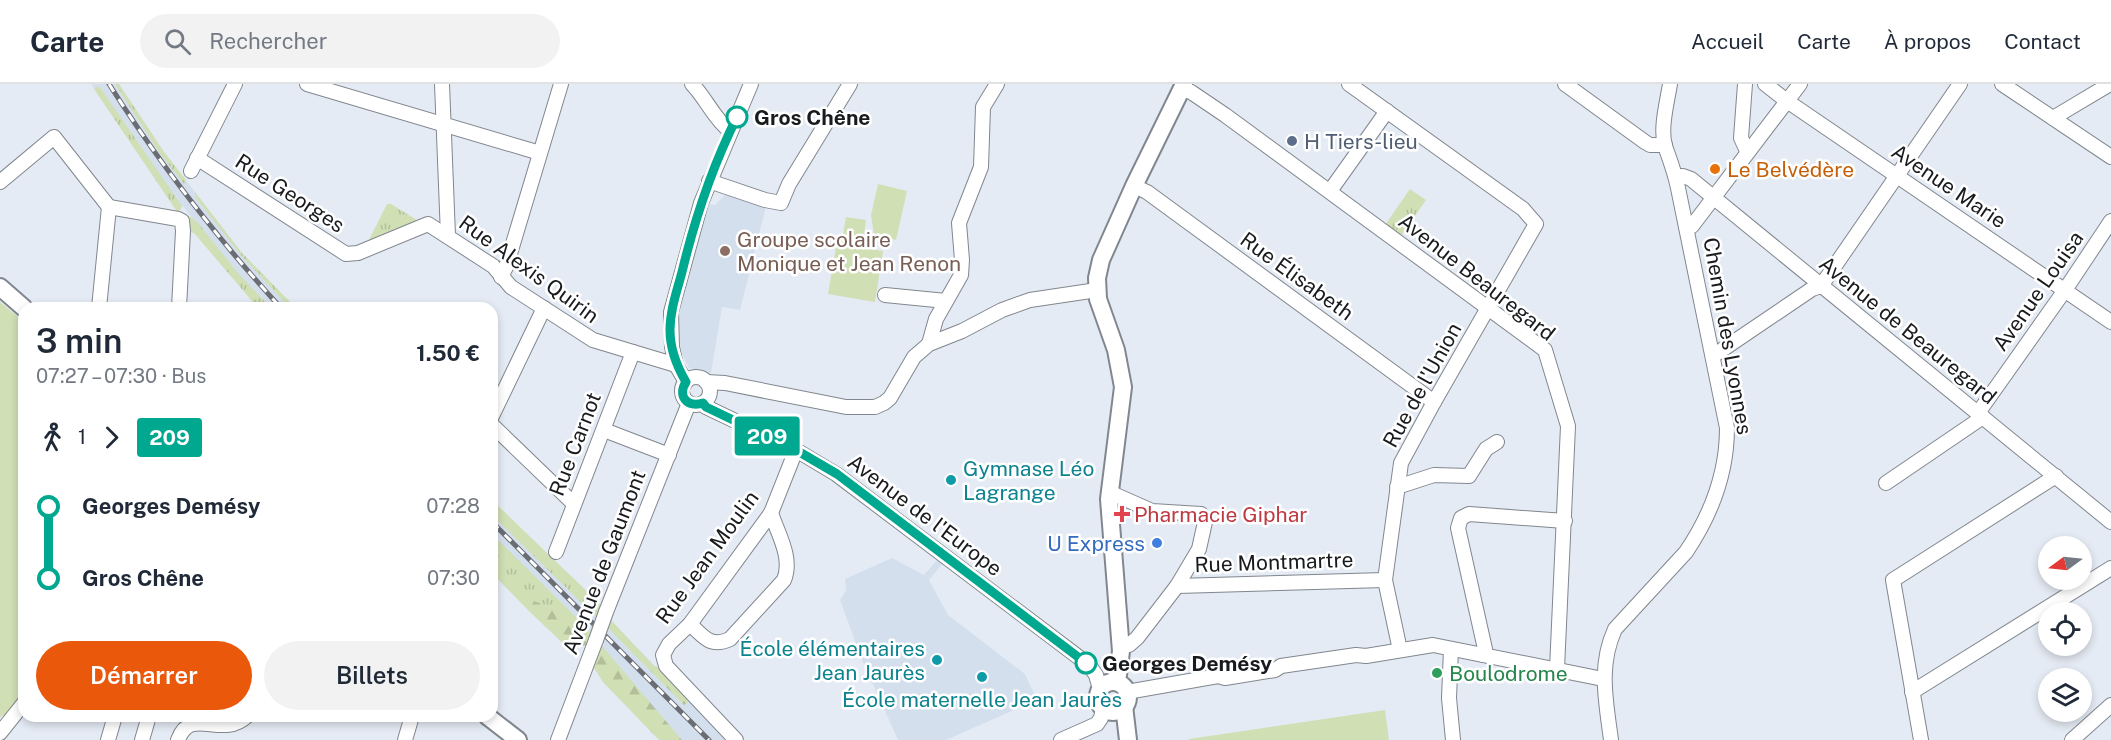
<!DOCTYPE html>
<html lang="fr">
<meta charset="utf-8">
<style>
body{margin:0;font-family:"Public Sans",sans-serif;background:#f2f2f3;color:#1f2937;height:100vh;display:flex;flex-direction:column;font-size:22px;white-space:nowrap}
*{box-sizing:border-box;margin:0}
p{font-size:20px;color:#747a83}
.icon{flex:none;width:33px;height:33px;fill:none;stroke:currentColor;stroke-width:2;stroke-linecap:round;stroke-linejoin:round}
.map{position:relative;flex:1;overflow:hidden}
.panel{position:absolute;left:18px;top:218px;width:480px;height:420px;display:flex;flex-direction:column;background:#fff;border-radius:18px;box-shadow:0 3px 9px #0003}
.panel>*{flex:none}
.badge{padding:0 12px;border-radius:4px;font-size:21px;line-height:39px}
.needle{width:39px;rotate:255deg}
.tools{position:absolute;left:2038px;top:452px;display:grid;gap:12px}
.tools a{display:grid;place-items:center;width:54px;height:54px;border-radius:50%;background:#fff;box-shadow:0 3px 9px #0003;font-size:30px}
.map>.badge{position:absolute;translate:-50% -50%;box-shadow:0 0 0 3px #fff}
.legs{display:flex;align-items:center;gap:9px;height:66px;padding:0 18px;font-size:20px}
.legs p{margin-inline-start:auto}
.overview{display:flex;align-items:center;justify-content:space-between;height:102px;padding:0 18px}
h1{font-size:33px;font-weight:600;line-height:45px}
.action{display:flex;gap:12px;margin-top:auto;padding:12px 18px}
.action a{flex:1;height:69px;border-radius:36px;background:#ea580c;color:#fff;font-size:24px;font-weight:600;line-height:69px;text-align:center}
.action a+a{background:#f2f2f3;color:#1f2937}
ul{padding:0 18px;list-style:none}
li{display:flex;align-items:center;gap:21px;height:72px;font-size:22px}
li i{display:grid;place-items:center;width:9px;height:100%;margin:0 8px;background:currentColor}
li i::after{content:'';width:15px;height:15px;margin:-8px;border:4px solid;border-radius:50%;background:#fff}
li p{margin-inline-start:auto}
li:first-child i{background:linear-gradient(#0000 50%,currentColor 0)}
li:last-child i{background:linear-gradient(currentColor 50%,#0000 0)}
header{display:flex;align-items:center;gap:36px;box-sizing:border-box;height:84px;padding:0 30px;background:#fff;border-bottom:2px solid #e0e1e3}
header strong{font-size:28px}
nav{display:flex;gap:33px;margin-inline-start:auto;font-size:21px}
.search{width:420px;height:54px;background:#f2f2f3;display:flex;align-items:center;gap:15px;box-sizing:border-box;padding:0 21px;border-radius:33px;color:#747a83;font-size:22px}
.map>svg:first-child{display:block}
.built{fill:#d4dfee}
.grass{fill:url(#grass-tufts)}
.forest{fill:url(#forest-firs)}
.park{fill:#d0dfb4}
.lines{fill:none;stroke-linecap:round;stroke-linejoin:round}
.minor-casing{stroke:#81878e;stroke-width:16}
.major-casing{stroke:#81878e;stroke-width:20}
.minor{stroke:#fff;stroke-width:14}
.major{stroke:#fff;stroke-width:16}
.rail-casing{stroke:#6a6e74;stroke-width:5}
.rail{stroke:#fff;stroke-width:3;stroke-dasharray:9;stroke-linecap:butt}
.minor-bridge-casing{stroke:#81878e;stroke-width:16;stroke-linecap:butt}
.minor-bridge{stroke:#fff;stroke-width:14}
.line-1-casing{stroke:#fff;stroke-width:14}
.line-1{stroke:#00a88f;stroke-width:9}
.stop-1-dot{fill:#fff;stroke:#00a88f;stroke-width:3}
.service-dot{fill:#5c6f8a;stroke:#fff;stroke-width:2}
.food-dot{fill:#e8710a;stroke:#fff;stroke-width:2}
.education-dot{fill:#8d6e63;stroke:#fff;stroke-width:2}
.culture-dot{fill:#0f9aa8;stroke:#fff;stroke-width:2}
.health-dot{fill:#e0444e;stroke:#fff;stroke-width:2}
.shop-dot{fill:#3f7fe0;stroke:#fff;stroke-width:2}
.leisure-dot{fill:#2e9e5b;stroke:#fff;stroke-width:2}
.labels{text-anchor:middle;dominant-baseline:central;stroke-width:5;stroke-linejoin:round;paint-order:stroke}
.stop-label{font-size:21px;font-weight:bold;fill:#181a1d;stroke:#fff;text-anchor:start}
.service-label{font-size:21px;fill:#4e5e75;stroke:#fff;text-anchor:start}
.food-label{font-size:21px;fill:#c56008;stroke:#fff;text-anchor:start}
.street-label{font-size:21px;fill:#181a1d;stroke:#fff}
.education-label{font-size:21px;fill:#785e54;stroke:#fff;text-anchor:start}
.culture-label{font-size:21px;fill:#0d838f;stroke:#fff;text-anchor:start}
.health-label{font-size:21px;fill:#be3a42;stroke:#fff;text-anchor:start}
.shop-label{font-size:21px;fill:#366cbe;stroke:#fff;text-anchor:end}
.leisure-label{font-size:21px;fill:#27864d;stroke:#fff;text-anchor:start}
</style>
<header>
<strong>Carte</strong>
<div class="search"><svg class="icon" aria-label="search" viewBox="0 0 24 24"><circle cx="10" cy="10" r="6"/><path d="M15 15l6 6"/></svg>Rechercher</div>
<nav><a>Accueil</a><a>Carte</a><a>À propos</a><a>Contact</a></nav>
</header>
<div class="map">
<svg width="2111" height="656" viewBox="0 0 2111 656">
<defs>
<pattern id="grass-tufts" width="24" height="20" patternUnits="userSpaceOnUse" patternTransform="scale(1.5)"><rect width="24" height="20" fill="#d0dfb4"/><path d="M3 7l-1-3M5 7V3M7 7l1-3M15 17l-1-3M17 17v-4M19 17l1-3" fill="none" stroke="#b2bf9a"/></pattern>
<pattern id="forest-firs" width="22" height="20" patternUnits="userSpaceOnUse" patternTransform="scale(1.5)"><rect width="22" height="20" fill="#d0dfb4"/><path d="M5 1l3.5 6h-7zM16 11l3.5 6h-7z" fill="#b2bf9a"/></pattern>
</defs>
<rect width="100%" height="100%" fill="#e5ebf4"/>
<g class="built">
<path d="M91 0H119L164 68 242 169 294 223H259L183 122 178 129Z"/>
<path d="M726 110 766 122 740 226 722 223 711 289 689 284 682 270 677 243 682 212 708 120 715 121Z"/>
<path d="M492 417 596 516 614 540 727 656H659L603 598 589 561 567 563 529 527 492 489Z"/>
<path d="M892 474 924 491 938 475 943 479 929 496 948 531 1025 590 1037 616 946 656H898L862 576 840 516 846 506 845 495Z"/>
</g>
<g class="grass">
<path d="M115 0H119L164 68 186 96 184 100 161 71Z"/>
<path d="M99 2 182 122 178 129 94 5Z"/>
<path d="M1410 105 1426 116 1401 152 1385 141Z"/>
<path d="M195 108 242 169 295 223H289L240 170 195 113Z"/>
<path d="M387 120H391L420 138 368 158Z"/>
<path d="M190 132 198 139 239 190 270 223H257L194 149 189 148Z"/>
<path d="M492 416 596 516 603 525 598 535 492 431Z"/>
<path d="M492 450 576 533 534 517 529 527 492 489Z"/>
</g>
<g class="forest">
<path d="M534 517 576 533 593 551 589 561 567 563 529 527Z"/>
<path d="M612 537 654 582 663 584 692 615 684 621 608 544Z"/>
<path d="M602 562 682 656H659L603 598 592 581 597 570Z"/>
</g>
<g class="park">
<path d="M878 100 907 107 896 156 874 151 871 131Z"/>
<path d="M846 133 866 136 862 164 883 167 875 218 828 210 836 163H841Z"/>
<path d="M0 218 24 238V610L9 629 0 633Z"/>
<path d="M1385 626 1389 656H1189V655Z"/>
</g>
<g class="lines">
<defs>
<g id="minor">
<path d="M307 0 540 69"/>
<path d="M442 0 448 152"/>
<path d="M692 0C706 14 714 35 730 47"/>
<path d="M1349 0 1523 125 1536 140 1434 318 1401 379 1385 496 1400 566"/>
<path d="M1565 0 1645 58 1650 61H1665"/>
<path d="M1745 0 1741 54 1747 67"/>
<path d="M1765 0 1787 17 2111 238"/>
<path d="M2002 0 2111 73"/>
<path d="M1182 5 1191 8 1225 31 1545 266 1568 342 1557 585"/>
<path d="M2053 34 2110 0"/>
<path d="M197 74 346 170 358 169 428 140 493 182 511 203 593 256 676 281"/>
<path d="M191 87 235 0"/>
<path d="M1676 93 1683 92 1691 95 2111 438"/>
<path d="M709 97 765 116 781 119 789 100 850 0"/>
<path d="M0 98 54 53 109 123"/>
<path d="M1134 102 1147 108 1434 318"/>
<path d="M1330 107 1387 27"/>
<path d="M109 123 178 135 182 137 183 147 179 224"/>
<path d="M1687 145 1692 142 1800 0"/>
<path d="M501 193 506 183 561 0"/>
<path d="M885 211 946 217"/>
<path d="M99 224 109 123"/>
<path d="M929 260 936 235 961 191 962 176 959 139 981 83 983 23 997 0"/>
<path d="M1713 272 1812 205 1821 202 1960 0"/>
<circle cx="696" cy="307" r="14"/>
<path d="M686 298 676 281 672 263 671 228 701 119 751 0"/>
<path d="M706 298 725 299 846 323H875L884 319 890 314 914 273 929 260 962 247 1002 226 1030 216 1097 206"/>
<path d="M703 319 706 323 796 366 836 390 1089 581 1096 591 1100 605"/>
<path d="M1978 329 2065 206 2111 137"/>
<path d="M492 332 544 224"/>
<path d="M492 341 574 420"/>
<path d="M604 346 669 371"/>
<path d="M1886 399 1983 333"/>
<path d="M1397 403 1434 391 1469 392 1486 365 1497 358"/>
<path d="M1109 408 1152 427 1201 430 1205 438 1199 465 1177 502 1137 554 1129 561 1120 563"/>
<path d="M556 468 633 268"/>
<path d="M1177 502 1385 496"/>
<path d="M606 528 689 319"/>
<path d="M690 540C704 553 710 564 730 555L784 496C793 474 778 450 771 429"/>
<path d="M1451 565 1449 614 1453 656"/>
<path d="M1483 571 1485 565 1458 444 1461 434 1469 430 1565 437"/>
<path d="M1127 608 1218 592 1225 594 1275 586 1281 582 1356 571 1366 572 1433 561 1603 595"/>
<path d="M1912 608 2111 484"/>
<path d="M0 649 24 619"/>
<path d="M108 656 115 632"/>
<path d="M142 656 149 632"/>
<path d="M178 656C191 621 221 656 247 632"/>
<path d="M405 656 412 632"/>
<path d="M558 656 596 556"/>
<path d="M736 656 666 582 663 571 669 560 690 540 771 429 796 366"/>
<path d="M1061 656 1097 640 1101 634 1103 624"/>
<path d="M1611 656C1606 617 1598 582 1615 545L1686 468C1711 431 1727 390 1727 344L1678 104C1675 89 1670 76 1665 62 1660 44 1667 19 1670 0"/>
<path d="M1921 656 1893 496 2056 392"/>
<path d="M2072 656 2111 621"/>
</g>
<g id="major">
<path d="M0 203 24 224"/>
<path d="M1113 598 1118 591 1121 567 1109 415 1123 303 1116 266 1098 215 1097 194 1101 176 1134 102 1184 0"/>
<circle cx="1113" cy="613" r="15"/>
<path d="M1124 622 1128 656"/>
<path d="M487 632 518 656"/>
</g>
</defs>
<use href="#minor" class="minor-casing"/>
<use href="#major" class="major-casing"/>
<use href="#minor" class="minor"/>
<use href="#major" class="major"/>
<defs>
<g id="rail">
<path d="M109 0C159 79 217 154 281 224"/>
<path d="M492 438 709 656"/>
</g>
</defs>
<use href="#rail" class="rail-casing"/>
<use href="#rail" class="rail"/>
<defs>
<path id="minor-bridge" d="M596 556 606 528"/>
</defs>
<use href="#minor-bridge" class="minor-bridge-casing"/>
<use href="#minor-bridge" class="minor-bridge"/>
</g>
<g class="lines">
<defs>
<path id="line-1" d="M737 33C712 83 695 134 682 188 677 207 670 226 670 246 670 265 676 281 686 298 677 312 687 324 703 319L706 323 796 366 837 390 1086 579"/>
</defs>
<use href="#line-1" class="line-1-casing"/>
<use href="#line-1" class="line-1"/>
</g>
<g class="stop-1-dot">
<circle cx="737" cy="33" r="10"/>
<circle cx="1086" cy="579" r="10"/>
</g>
<circle class="service-dot" cx="1292" cy="57" r="6"/>
<circle class="food-dot" cx="1715" cy="85" r="6"/>
<circle class="education-dot" cx="725" cy="167" r="6"/>
<g class="culture-dot">
<circle cx="951" cy="396" r="6"/>
<circle cx="937" cy="576" r="6"/>
<circle cx="982" cy="593" r="6"/>
</g>
<path class="health-dot" d="M1119 421h6v6h6v6h-6v6h-6v-6h-6v-6h6z"/>
<circle class="shop-dot" cx="1157" cy="459" r="6"/>
<circle class="leisure-dot" cx="1437" cy="589" r="6"/>
<g class="labels">
<g class="stop-label">
<text x="754" y="33">Gros Chêne</text>
<text x="1102" y="579">Georges Demésy</text>
</g>
<g class="service-label">
<text x="1304" y="57">H Tiers-lieu</text>
</g>
<g class="food-label">
<text x="1727" y="85">Le Belvédère</text>
</g>
<g class="street-label">
<text transform="translate(1949 102) rotate(34)">Avenue Marie</text>
<text transform="translate(290 109) rotate(33)">Rue Georges</text>
<text transform="translate(529 185) rotate(36)">Rue Alexis Quirin</text>
<text transform="translate(1297 192) rotate(36)">Rue Élisabeth</text>
<text transform="translate(1477 193) rotate(38)">Avenue Beauregard</text>
<text transform="translate(2038 207) rotate(-55)">Avenue Louisa</text>
<text transform="translate(1908 246) rotate(39)">Avenue de Beauregard</text>
<text transform="translate(1728 252) rotate(80)">Chemin des Lyonnes</text>
<text transform="translate(1422 301) rotate(-61)">Rue de l'Union</text>
<text transform="translate(575 360) rotate(-69)">Rue Carnot</text>
<text transform="translate(925 431) rotate(37)">Avenue de l'Europe</text>
<text transform="translate(707 473) rotate(-54)">Rue Jean Moulin</text>
<text transform="translate(604 478) rotate(-69)">Avenue de Gaumont</text>
<text transform="translate(1274 478) rotate(-2)">Rue Montmartre</text>
</g>
<g class="education-label">
<text x="737" y="155">Groupe scolaire<tspan x="737" dy="24">Monique et Jean Renon</tspan></text>
</g>
<g class="culture-label">
<text x="963" y="384">Gymnase Léo<tspan x="963" dy="24">Lagrange</tspan></text>
<text x="925" y="564" text-anchor="end">École élémentaires<tspan x="925" dy="24">Jean Jaurès</tspan></text>
<text x="982" y="615" text-anchor="middle">École maternelle Jean Jaurès</text>
</g>
<g class="health-label">
<text x="1134" y="430">Pharmacie Giphar</text>
</g>
<g class="shop-label">
<text x="1145" y="459">U Express</text>
</g>
<g class="leisure-label">
<text x="1449" y="589">Boulodrome</text>
</g>
</g>
</svg>
<div class="tools">
<a><svg class="needle" viewBox="-14 -14 28 28"><path d="M0-13l5 13h-10z" fill="#e53935"/><path d="M0 13l5-13h-10z" fill="#747a83"/></svg></a>
<a><svg class="icon" aria-label="locate" viewBox="0 0 24 24"><circle cx="12" cy="12" r="6"/><path d="M12 2v4M12 18v4M2 12h4M18 12h4"/></svg></a>
<a><svg class="icon" aria-label="layers" viewBox="0 0 24 24"><path d="M12 4l9 5-9 5-9-5zM3 14l9 5 9-5"/></svg></a>
</div>
<b class="badge" style="left:767px;top:352px;background:#00a88f;color:#fff">209</b>
<section class="panel">
<div class="overview"><div><h1>3 min</h1><p>07:27 – 07:30 · Bus</p></div><b>1.50 €</b></div>
<div class="legs"><svg class="icon" aria-label="walk" viewBox="0 0 24 24"><circle cx="13" cy="4" r="2"/><path d="M13 8l-2 6 4 7M11 14l-3 7M7 12l3-4h3l4 4"/></svg>1<svg class="icon" aria-label="forward" viewBox="0 0 24 24"><path d="M9 5l7 7-7 7"/></svg><b class="badge" style="background:#00a88f;color:#fff">209</b></div>
<ul>
<li><i style="color:#00a88f"></i><b>Georges Demésy</b><p>07:28</p></li>
<li><i style="color:#00a88f"></i><b>Gros Chêne</b><p>07:30</p></li>
</ul>
<div class="action"><a>Démarrer</a><a>Billets</a></div>
</section>
</div>
